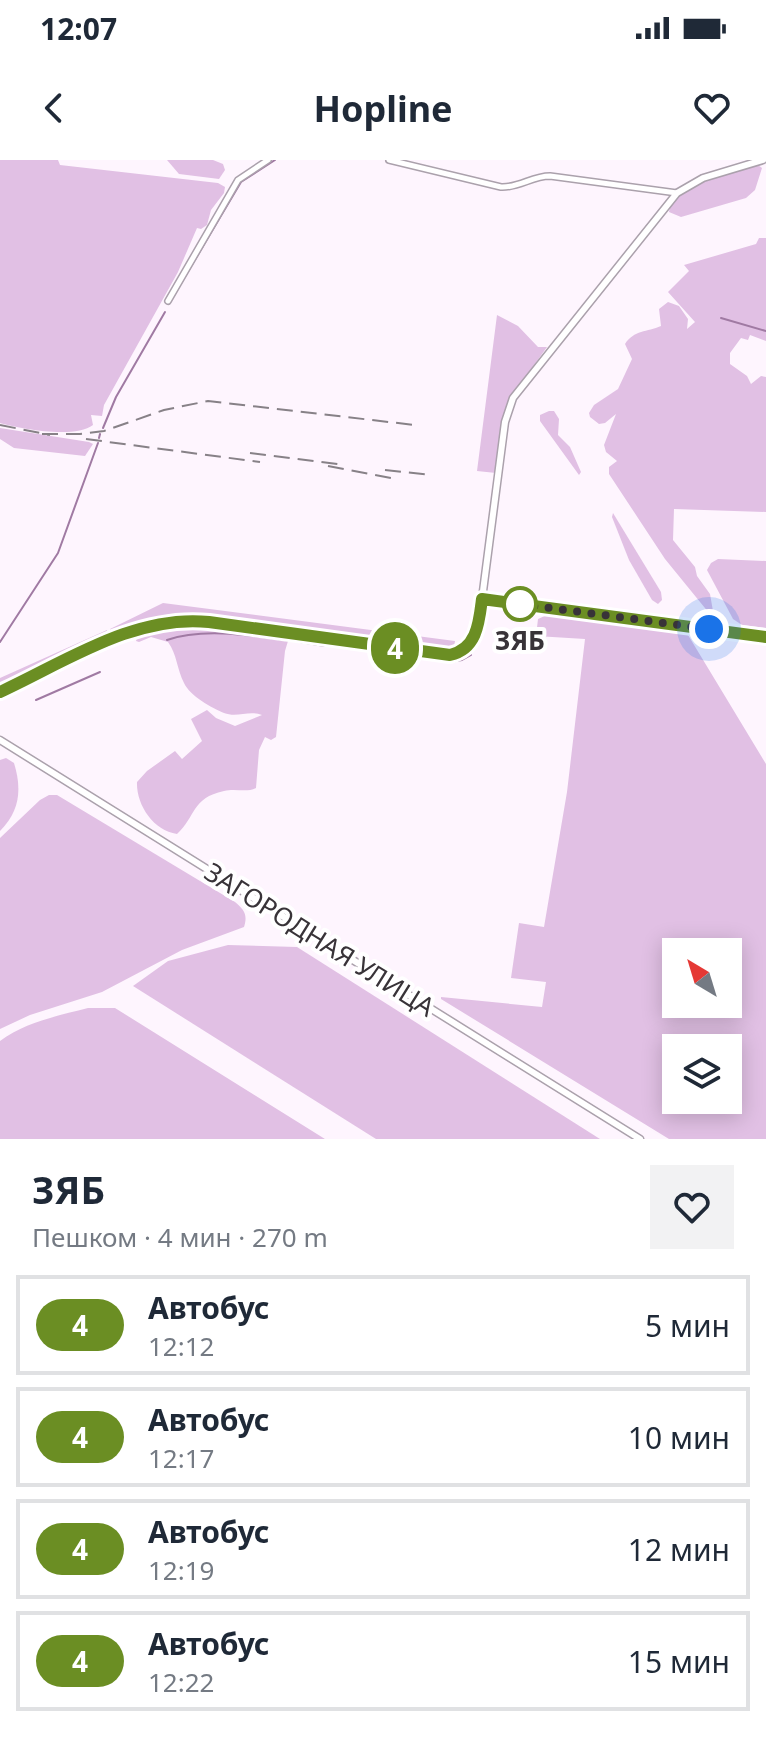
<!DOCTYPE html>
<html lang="ru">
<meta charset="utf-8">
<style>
body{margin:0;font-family:"Noto Sans",sans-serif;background:#f2f2f3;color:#1f2937;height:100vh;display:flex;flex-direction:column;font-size:30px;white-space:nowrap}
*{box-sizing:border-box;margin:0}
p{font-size:26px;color:#747a83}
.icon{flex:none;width:44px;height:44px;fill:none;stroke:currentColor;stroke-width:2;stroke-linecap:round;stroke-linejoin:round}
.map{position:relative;height:979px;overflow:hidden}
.drawer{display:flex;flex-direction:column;background:#fff;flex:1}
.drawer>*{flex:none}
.badge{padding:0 16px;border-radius:26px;font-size:28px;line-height:52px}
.needle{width:52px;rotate:322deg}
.fabs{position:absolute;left:662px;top:778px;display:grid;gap:16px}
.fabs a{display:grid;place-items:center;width:80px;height:80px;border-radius:0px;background:#fff;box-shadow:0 4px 20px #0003;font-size:40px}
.you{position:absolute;width:40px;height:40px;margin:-20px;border:6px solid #fff;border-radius:50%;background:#1a73e8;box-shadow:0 0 0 12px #1a73e833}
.map>.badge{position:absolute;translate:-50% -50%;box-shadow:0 0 0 4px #fff}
.round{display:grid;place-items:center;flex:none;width:84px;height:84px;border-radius:0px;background:#f2f2f3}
.overview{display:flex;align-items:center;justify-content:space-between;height:136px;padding:0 32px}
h1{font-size:38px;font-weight:700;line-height:60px}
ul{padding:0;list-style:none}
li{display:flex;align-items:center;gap:24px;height:100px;margin:0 16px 12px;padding:0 16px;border:4px solid #e0e1e3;border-radius:0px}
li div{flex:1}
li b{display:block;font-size:30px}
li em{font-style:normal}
li .badge{min-width:88px;font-weight:700;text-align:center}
.status{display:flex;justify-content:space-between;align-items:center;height:56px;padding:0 40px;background:#fff;direction:ltr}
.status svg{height:22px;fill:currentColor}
header{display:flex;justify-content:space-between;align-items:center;height:104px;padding:0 32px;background:#fff;font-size:36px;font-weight:700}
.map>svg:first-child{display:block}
.green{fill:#e1c0e4;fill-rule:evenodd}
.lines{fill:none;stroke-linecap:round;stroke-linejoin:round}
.stream{stroke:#a07aa3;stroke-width:2}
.minor-casing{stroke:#aba1ac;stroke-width:8}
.tertiary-casing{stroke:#aba1ac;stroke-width:9}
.minor{stroke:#fff;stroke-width:5}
.tertiary{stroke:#fff;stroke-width:6}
.rail{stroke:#878187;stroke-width:2;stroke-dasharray:16 8;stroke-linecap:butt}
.line-casing{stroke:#fff;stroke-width:18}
.line{stroke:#6b8e23;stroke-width:12}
.walk{stroke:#383338;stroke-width:8;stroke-dasharray:0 14.4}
.stop-dot{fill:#fff;stroke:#6b8e23;stroke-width:4}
.labels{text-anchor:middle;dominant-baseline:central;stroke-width:8;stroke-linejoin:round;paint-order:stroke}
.stop-label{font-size:26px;font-weight:bold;fill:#383338;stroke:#fff}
.street-label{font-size:26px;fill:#383338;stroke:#fff}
</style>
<div class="status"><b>12:07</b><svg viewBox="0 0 49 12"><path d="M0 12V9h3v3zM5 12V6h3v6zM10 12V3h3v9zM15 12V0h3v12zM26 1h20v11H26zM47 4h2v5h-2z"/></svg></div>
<header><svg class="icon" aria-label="back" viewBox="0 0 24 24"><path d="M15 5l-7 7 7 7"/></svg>Hopline<svg class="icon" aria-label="heart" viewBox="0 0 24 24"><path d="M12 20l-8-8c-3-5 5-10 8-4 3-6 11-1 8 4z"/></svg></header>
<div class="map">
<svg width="766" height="979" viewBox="0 0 766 979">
<rect width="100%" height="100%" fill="#fef5fe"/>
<g class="green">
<path d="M0 0H58L60 5 218 23 225 27 224 33 211 50 207 65 201 69 197 68 178 112 104 245 102 256 91 255 93 265C75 279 21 269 0 263Z"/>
<path d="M167 0H213L223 4 225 10 219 19 179 14Z"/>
<path d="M758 5 762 8 755 30 746 38 681 57 669 52C676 22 732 12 758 5Z"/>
<path d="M759 78H766V181L750 175 748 180 741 178 730 193V204L747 216 751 224 761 216 766 217V352L674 349 673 380 695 407 697 416 710 434 713 451 709 453 665 399 609 314V307L617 301 606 292 604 285 616 254 605 263 599 264 590 257 589 253 594 245 618 229 632 199 625 184C634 170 647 172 661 166L659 149 668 142 679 146 688 159 687 169 695 162 668 132 689 111 684 105 756 84Z"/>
<path d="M497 155 518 166 538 187H547L507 243 496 313 477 311Z"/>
<path d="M549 251H554L559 259 558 275 570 287 581 312 579 315 540 261V255Z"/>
<path d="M0 268 89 282 93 284 85 296 14 288 0 279Z"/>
<path d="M613 353 661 432 662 440 658 444 652 440 629 400 612 357Z"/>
<path d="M718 399 766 401V468L742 465 733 459 707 410 711 403Z"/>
<path d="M163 443 455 481 453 492 446 493 189 457 157 460 115 474 112 473 110 469Z"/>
<path d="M549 454 688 475 766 604V979H669L441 839V837L542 847 546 822 511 818 519 763 544 767 567 632 585 479 536 476 538 459ZM676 792H728V844H676ZM676 888H728V940H676Z"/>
<path d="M169 465 213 466 284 476 288 481 285 491 276 577 271 580 265 577 259 590 256 628C246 633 236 628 224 631 191 638 196 657 177 674 153 671 136 644 137 622L147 611 175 591 182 599 202 581 191 559 207 550 216 558 235 566 262 555C249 550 237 558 224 553 212 548 190 536 184 523 177 510 177 494 168 482L151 477 139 482 136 481 138 474Z"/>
<path d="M107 470V478L0 527V518Z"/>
<path d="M6 598 14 603C22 629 20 651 0 671V600Z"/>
<path d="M49 635H57L235 742C244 750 248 754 244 767L182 790 102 832 30 855 0 869V678L40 640Z"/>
<path d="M228 785 297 787 600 979H376L133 826 168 801Z"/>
<path d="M88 848H115L325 979H0V881C26 862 57 856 88 848Z"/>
</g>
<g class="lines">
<g class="stream">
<path d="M174 135 241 22 275 0"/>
<path d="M721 158 766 171"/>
<path d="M103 268 116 237 165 152"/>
<path d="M99 278 100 274"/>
<path d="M167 480C204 467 255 476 293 481"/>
<path d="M0 482 58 393 98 283"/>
<path d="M300 482 325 486"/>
<path d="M356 489 376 492"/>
<path d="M388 494 442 501"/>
<path d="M450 502 462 500 471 495"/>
<path d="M36 540 100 512"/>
</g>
<defs>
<g id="minor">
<path d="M389 0 501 27C519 28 532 16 550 16L677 33"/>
<path d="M168 141 238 20 268 0"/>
<path d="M482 439 766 477"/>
</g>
<g id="tertiary">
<path d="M0 532 136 469 173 461 209 462 444 495C465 495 474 481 479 462L505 262 513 238 677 33 703 18 763 0"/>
<path d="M0 580 640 979"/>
</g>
</defs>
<use href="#minor" class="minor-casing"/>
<use href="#tertiary" class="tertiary-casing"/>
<use href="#minor" class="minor"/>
<use href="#tertiary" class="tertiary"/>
<g class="rail">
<path d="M0 265 50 275"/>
<path d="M42 274H80L104 271 164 250 208 241 415 265"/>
<path d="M86 279 260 302"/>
<path d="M250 293 338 304"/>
<path d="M328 306 396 319"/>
<path d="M385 310 432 315"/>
</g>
</g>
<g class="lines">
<defs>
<path id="line" d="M0 532C65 502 135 454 209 462L450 495C477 489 479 463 482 439L766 477"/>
</defs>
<use href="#line" class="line-casing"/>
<use href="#line" class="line"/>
<path class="walk" d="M520 444 709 469"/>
</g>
<circle class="stop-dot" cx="520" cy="444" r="16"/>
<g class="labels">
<g class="stop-label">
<text x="520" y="480">ЗЯБ</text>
</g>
<g class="street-label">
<text transform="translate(320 779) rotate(32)">ЗАГОРОДНАЯ УЛИЦА</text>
</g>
</g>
</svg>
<div class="fabs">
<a><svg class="needle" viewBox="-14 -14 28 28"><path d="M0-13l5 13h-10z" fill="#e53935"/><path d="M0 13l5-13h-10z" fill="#747a83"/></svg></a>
<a><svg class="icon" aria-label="layers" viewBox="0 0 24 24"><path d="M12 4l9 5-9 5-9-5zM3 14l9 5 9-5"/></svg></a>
</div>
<div class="you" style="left:709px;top:469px"></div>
<b class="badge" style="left:395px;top:488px;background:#6b8e23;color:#fff">4</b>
</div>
<section class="drawer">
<div class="overview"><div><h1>ЗЯБ</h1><p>Пешком · 4 мин · 270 m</p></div><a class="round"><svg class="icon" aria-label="heart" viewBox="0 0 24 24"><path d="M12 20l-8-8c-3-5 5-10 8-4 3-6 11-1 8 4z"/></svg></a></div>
<ul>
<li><span class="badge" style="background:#6b8e23;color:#fff">4</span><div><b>Автобус</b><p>12:12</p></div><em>5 мин</em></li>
<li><span class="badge" style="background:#6b8e23;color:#fff">4</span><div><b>Автобус</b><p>12:17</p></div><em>10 мин</em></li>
<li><span class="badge" style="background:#6b8e23;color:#fff">4</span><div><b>Автобус</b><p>12:19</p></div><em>12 мин</em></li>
<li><span class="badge" style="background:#6b8e23;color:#fff">4</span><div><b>Автобус</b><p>12:22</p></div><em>15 мин</em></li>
</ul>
</section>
